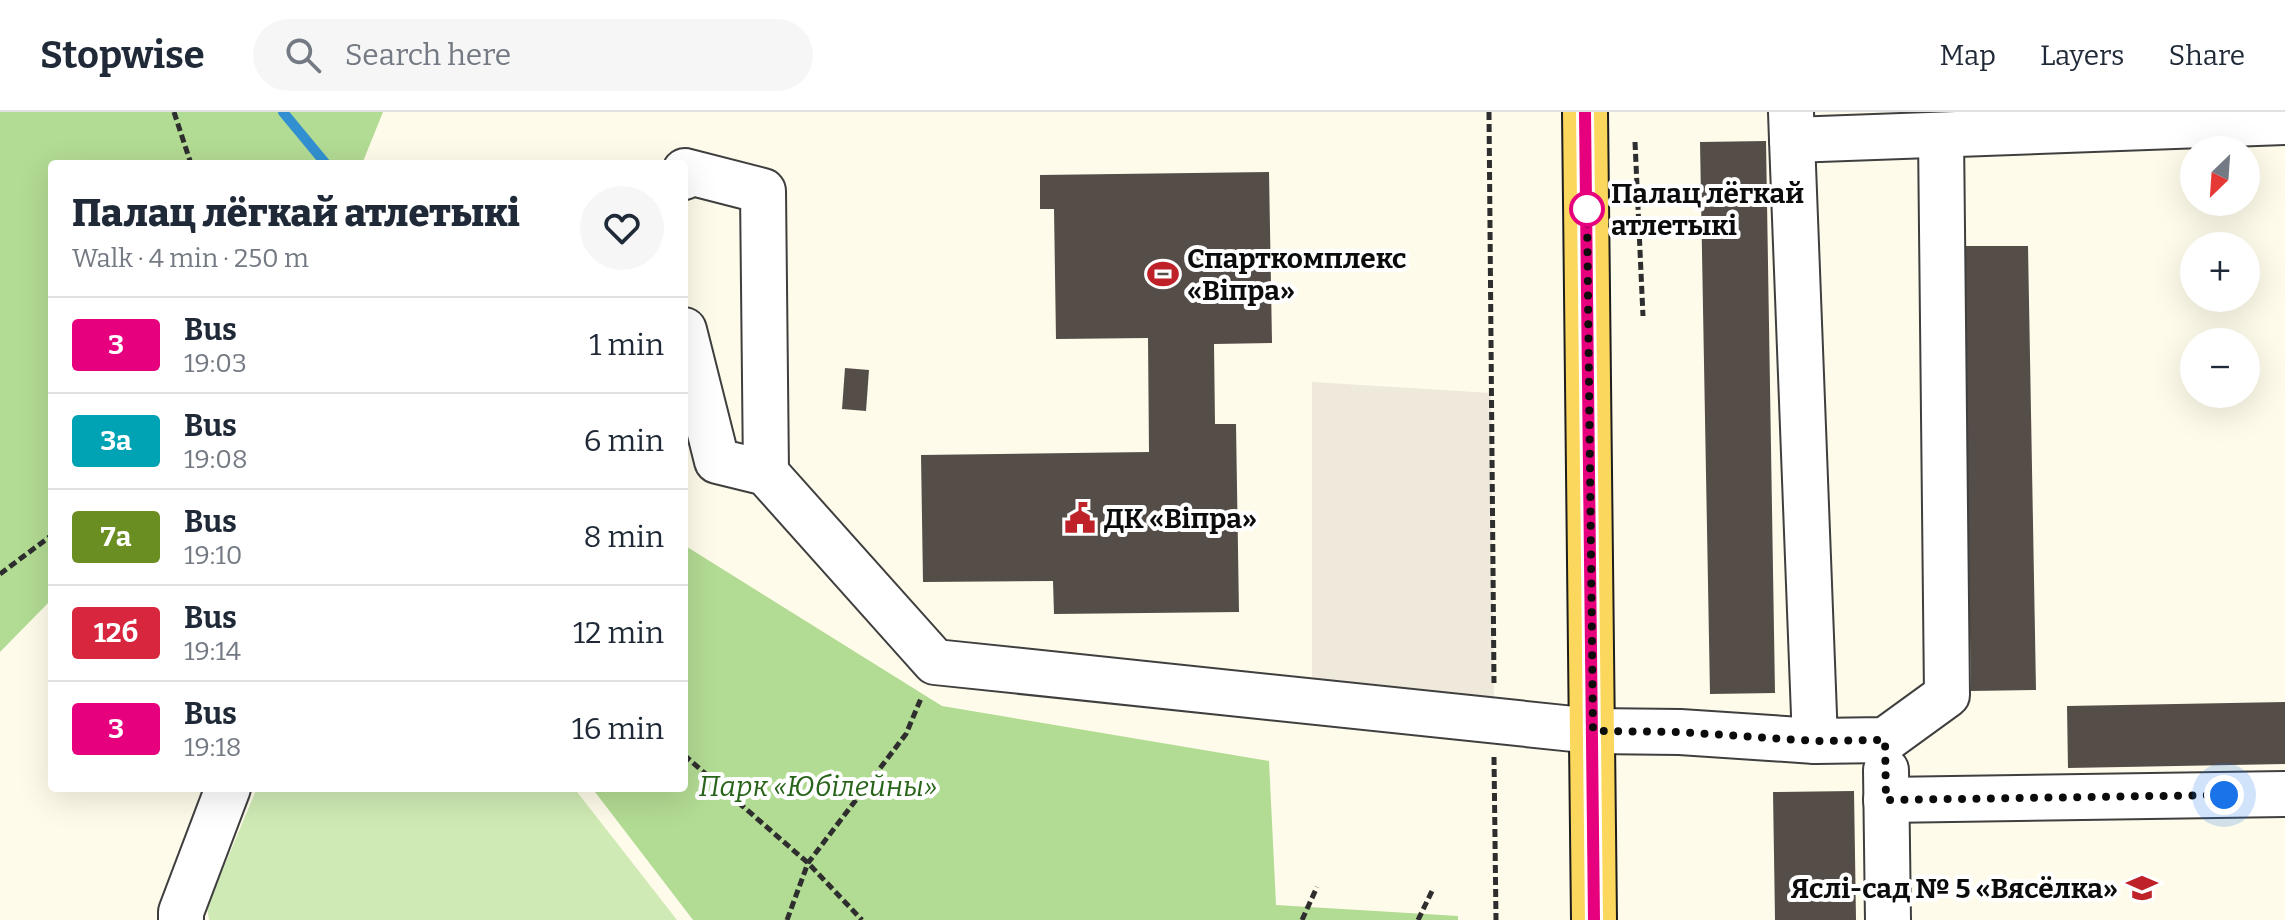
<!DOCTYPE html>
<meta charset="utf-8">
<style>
body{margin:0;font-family:Bitter,serif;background:#f6f6f7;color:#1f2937;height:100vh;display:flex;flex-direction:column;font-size:30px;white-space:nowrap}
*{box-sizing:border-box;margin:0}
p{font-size:26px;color:#747a83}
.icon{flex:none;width:44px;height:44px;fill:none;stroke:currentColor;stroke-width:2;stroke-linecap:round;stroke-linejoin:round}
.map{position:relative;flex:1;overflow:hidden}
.panel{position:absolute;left:48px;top:48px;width:640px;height:632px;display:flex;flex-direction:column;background:#fff;border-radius:8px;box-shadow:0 8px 32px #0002}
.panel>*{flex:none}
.badge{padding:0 16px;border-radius:6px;font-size:28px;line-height:52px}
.needle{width:52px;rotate:205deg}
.controls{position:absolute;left:2180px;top:24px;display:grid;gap:16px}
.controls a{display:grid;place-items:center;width:80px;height:80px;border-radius:50%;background:#fff;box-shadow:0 8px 32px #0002;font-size:40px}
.you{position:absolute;width:40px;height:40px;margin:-20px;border:6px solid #fff;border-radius:50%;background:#1a73e8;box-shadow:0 0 0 12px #1a73e833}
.map>.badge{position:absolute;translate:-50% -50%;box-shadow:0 0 0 4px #fff}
.round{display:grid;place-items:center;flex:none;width:84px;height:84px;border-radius:42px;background:#f6f6f7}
.overview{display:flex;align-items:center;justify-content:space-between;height:136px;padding:0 24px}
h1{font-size:38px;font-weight:800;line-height:60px}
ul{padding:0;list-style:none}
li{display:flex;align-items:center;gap:24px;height:96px;padding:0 24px;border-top:2px solid #e0e1e3}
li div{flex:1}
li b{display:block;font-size:30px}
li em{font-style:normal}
li .badge{min-width:88px;font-weight:700;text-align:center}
header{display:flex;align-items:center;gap:48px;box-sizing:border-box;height:112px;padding:0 40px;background:#fff;border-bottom:2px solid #e0e1e3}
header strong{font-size:38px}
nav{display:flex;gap:44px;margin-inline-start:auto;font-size:28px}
.search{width:560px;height:72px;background:#f6f6f7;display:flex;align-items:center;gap:20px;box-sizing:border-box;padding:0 28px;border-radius:44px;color:#747a83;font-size:30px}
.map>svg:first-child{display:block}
.green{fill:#cfeab4}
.forest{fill:#b2db93}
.plaza{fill:#eee9da}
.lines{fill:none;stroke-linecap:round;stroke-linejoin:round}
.stream{stroke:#3390d0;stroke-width:10}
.building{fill:#554d48}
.minor-casing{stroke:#3f3f3f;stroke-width:48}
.major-casing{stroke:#1d1d1d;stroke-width:48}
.path{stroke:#2e2e2e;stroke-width:5;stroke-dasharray:8 4;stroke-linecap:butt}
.minor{stroke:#fff;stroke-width:44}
.major{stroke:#fcd75e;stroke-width:44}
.line-casing{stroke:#fff;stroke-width:18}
.line{stroke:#e6007e;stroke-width:12}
.walk{stroke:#0c0c0c;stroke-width:8;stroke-dasharray:0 14.4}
.stop-dot{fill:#fff;stroke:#e6007e;stroke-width:4}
.labels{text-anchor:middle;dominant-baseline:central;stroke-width:8;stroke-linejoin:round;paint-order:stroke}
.stop-label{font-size:28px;font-weight:bold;fill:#0c0c0c;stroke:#fff;text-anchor:start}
.poi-label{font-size:28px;font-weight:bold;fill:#0c0c0c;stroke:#fff;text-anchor:start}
.park-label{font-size:28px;font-style:italic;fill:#29641b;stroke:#fff}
</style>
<header>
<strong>Stopwise</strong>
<div class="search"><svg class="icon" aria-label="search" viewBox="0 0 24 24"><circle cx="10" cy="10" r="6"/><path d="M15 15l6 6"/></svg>Search here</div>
<nav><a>Map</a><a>Layers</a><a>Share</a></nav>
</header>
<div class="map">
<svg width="2285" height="808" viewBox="0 0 2285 808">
<rect width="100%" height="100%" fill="#fffbea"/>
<path class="green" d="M257 676H574L677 808H209L207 795Z"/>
<g class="forest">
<path d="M0 0H383L362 52H52V487L0 540Z"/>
<path d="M684 433 942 594 1269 649 1276 793 1458 804V808H693L592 676H684Z"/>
</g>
<path class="plaza" d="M1312 270 1491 281 1494 588 1312 568Z"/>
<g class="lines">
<path class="stream" d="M283 0 326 52"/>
</g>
<g class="building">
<path d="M1766 29 1775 581 1710 582 1700 30Z"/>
<path d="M1269 60 1272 231 1214 232 1215 312H1236L1239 500 1054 502 1053 469 923 470 921 343 1149 340 1148 226 1056 227 1054 97H1040V63Z"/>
<path d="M1963 134H2028L2036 578 1971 579Z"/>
<path d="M845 256 869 258 866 299 842 297Z"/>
<path d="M2285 590V652L2068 656 2067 594Z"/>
<path d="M1854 679 1856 808H1775L1773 680Z"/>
</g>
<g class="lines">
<defs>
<g id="minor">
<path d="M1791 0 1792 28 2285 10"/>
<path d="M1792 28 1815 629"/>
<path d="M684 65 685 59 763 79 766 361"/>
<path d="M684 218 717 349 766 361 935 550 1593 619 1680 620 1815 629 1885 628 1947 583 1941 23"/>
<path d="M1886 658 1888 808"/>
<path d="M1886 688 2285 682"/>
<path d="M181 808V800L228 676"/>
</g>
<path id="major" d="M1585 0 1594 808"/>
</defs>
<use href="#minor" class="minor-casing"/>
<use href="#major" class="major-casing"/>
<g class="path">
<path d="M174 0 191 52"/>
<path d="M1489 0 1494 571"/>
<path d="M1635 30 1643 204"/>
<path d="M0 462 52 423"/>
<path d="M684 643 808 751 862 808"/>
<path d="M1494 645 1496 808"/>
<path d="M787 808 808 751 906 622 922 584"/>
<path d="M1302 808 1317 775"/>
<path d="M1418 808 1433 777"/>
</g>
<use href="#minor" class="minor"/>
<use href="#major" class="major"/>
</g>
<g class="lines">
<defs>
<path id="line" d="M1585 0 1594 808"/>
</defs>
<use href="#line" class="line-casing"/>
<use href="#line" class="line"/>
<path class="walk" d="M1587 97 1593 619 1680 620 1815 629 1885 628 1886 688 2224 683"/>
</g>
<defs>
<symbol id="stadium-bare" viewBox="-9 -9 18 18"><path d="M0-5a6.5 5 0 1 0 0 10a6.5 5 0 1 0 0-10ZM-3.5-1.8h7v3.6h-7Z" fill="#be2127" stroke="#fff" stroke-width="2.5" paint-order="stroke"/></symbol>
<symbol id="civic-bare" viewBox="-9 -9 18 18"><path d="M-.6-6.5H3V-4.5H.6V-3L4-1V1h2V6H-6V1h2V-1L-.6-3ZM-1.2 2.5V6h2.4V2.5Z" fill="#be2127" stroke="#fff" stroke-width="2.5" paint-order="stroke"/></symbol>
<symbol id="school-bare" viewBox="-9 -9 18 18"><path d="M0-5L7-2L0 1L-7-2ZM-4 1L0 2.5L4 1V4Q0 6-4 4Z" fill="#be2127" stroke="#fff" stroke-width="2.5" paint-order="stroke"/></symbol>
</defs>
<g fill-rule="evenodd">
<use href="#stadium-bare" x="1141" y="140" width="44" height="44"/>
<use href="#civic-bare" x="1058" y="384" width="44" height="44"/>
<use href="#school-bare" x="2120" y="754" width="44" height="44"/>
</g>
<circle class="stop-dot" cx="1587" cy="97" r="16"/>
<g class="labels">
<g class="stop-label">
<text x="1611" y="81">Палац лёгкай<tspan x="1611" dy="32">атлетыкі</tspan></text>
</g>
<g class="poi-label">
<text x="1187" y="146">Спарткомплекс<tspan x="1187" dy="32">«Віпра»</tspan></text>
<text x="1104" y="406">ДК «Віпра»</text>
<text x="2118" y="776" text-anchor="end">Яслі-сад № 5 «Вясёлка»</text>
</g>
<g class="park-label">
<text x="818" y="674">Парк «Юбілейны»</text>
</g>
</g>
</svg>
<div class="controls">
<a><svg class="needle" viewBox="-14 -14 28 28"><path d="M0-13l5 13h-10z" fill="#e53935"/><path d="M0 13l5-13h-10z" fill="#747a83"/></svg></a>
<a>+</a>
<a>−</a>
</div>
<div class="you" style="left:2224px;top:683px"></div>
<section class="panel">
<div class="overview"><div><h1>Палац лёгкай атлетыкі</h1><p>Walk · 4 min · 250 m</p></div><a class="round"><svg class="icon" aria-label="heart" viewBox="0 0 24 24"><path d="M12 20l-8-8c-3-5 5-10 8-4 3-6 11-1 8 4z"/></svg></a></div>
<ul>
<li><span class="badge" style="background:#e6007e;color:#fff">3</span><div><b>Bus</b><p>19:03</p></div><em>1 min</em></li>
<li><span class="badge" style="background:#00a3b4;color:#fff">3а</span><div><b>Bus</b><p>19:08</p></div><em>6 min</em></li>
<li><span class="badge" style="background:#6b8e23;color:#fff">7а</span><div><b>Bus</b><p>19:10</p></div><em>8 min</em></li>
<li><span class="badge" style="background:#d7263d;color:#fff">12б</span><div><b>Bus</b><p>19:14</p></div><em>12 min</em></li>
<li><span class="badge" style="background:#e6007e;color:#fff">3</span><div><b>Bus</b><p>19:18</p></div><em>16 min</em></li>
</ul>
</section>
</div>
